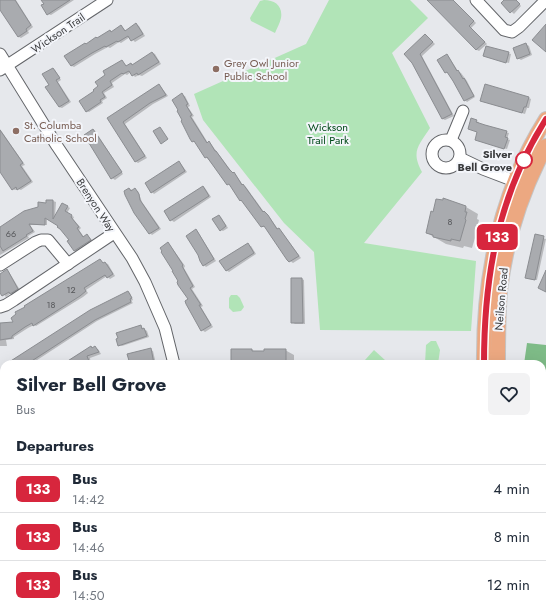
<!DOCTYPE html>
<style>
body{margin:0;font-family:Jost,sans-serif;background:#f2f2f3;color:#1f2937;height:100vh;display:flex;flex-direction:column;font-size:15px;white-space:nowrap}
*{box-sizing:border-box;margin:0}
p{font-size:13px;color:#747a83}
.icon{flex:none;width:22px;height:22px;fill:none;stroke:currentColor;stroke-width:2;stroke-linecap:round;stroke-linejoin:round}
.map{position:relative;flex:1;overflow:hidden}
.drawer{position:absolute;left:0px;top:360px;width:546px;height:256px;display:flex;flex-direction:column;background:#fff;border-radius:12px 12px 0 0;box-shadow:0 4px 16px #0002}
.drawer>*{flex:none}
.badge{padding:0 8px;border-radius:6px;font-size:14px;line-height:26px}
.map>.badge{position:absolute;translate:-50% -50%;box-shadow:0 0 0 2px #fff}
h2{padding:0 16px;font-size:15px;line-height:36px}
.round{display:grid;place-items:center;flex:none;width:42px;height:42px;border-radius:6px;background:#f2f2f3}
.summary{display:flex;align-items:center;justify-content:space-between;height:68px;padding:0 16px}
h1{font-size:19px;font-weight:700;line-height:30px}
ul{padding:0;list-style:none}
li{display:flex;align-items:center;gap:12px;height:48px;padding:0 16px;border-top:1px solid #e0e1e3}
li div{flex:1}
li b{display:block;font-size:15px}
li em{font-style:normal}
li .badge{min-width:44px;font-weight:700;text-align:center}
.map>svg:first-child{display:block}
.green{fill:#b1e4b7}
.forest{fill:#7ebb87}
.shadow{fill:#0003}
.building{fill:#a9abaf;stroke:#8b8d91}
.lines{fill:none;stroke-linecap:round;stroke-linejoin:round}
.minor-casing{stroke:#636569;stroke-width:13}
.major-casing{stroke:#c4c4c4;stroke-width:16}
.minor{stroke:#fff;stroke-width:11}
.major{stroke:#eca881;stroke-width:14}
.line-casing{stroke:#fff;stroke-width:9}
.line{stroke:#d7263d;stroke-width:6}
.education-dot{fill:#8d6e63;stroke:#f3f5fa;stroke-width:1.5}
.stop-dot{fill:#fff;stroke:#d7263d;stroke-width:2}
.labels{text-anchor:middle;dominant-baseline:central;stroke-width:4;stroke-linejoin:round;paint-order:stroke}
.number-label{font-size:9px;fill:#555659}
.street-label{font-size:11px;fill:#393a3c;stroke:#f3f5fa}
.education-label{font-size:11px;fill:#785e54;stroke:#f3f5fa;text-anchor:start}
.park-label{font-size:11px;fill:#004919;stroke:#f3f5fa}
.stop-label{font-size:11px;font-weight:bold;fill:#393a3c;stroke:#f3f5fa;text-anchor:end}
</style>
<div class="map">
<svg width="546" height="616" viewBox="0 0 546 616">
<rect width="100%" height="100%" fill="#e6e8ec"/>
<g class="green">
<path d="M264 0C275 0 283 6 281 18 280 23 277 28 275 33L251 21 250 18 260 1Z"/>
<path d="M329 0H410L428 18 392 53 430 128C418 146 411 152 422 172L364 243 476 261 471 331 320 330 314 252 284 223 203 120 194 94 306 44Z"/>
<path d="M231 295H237L240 298 244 307 241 311 233 312 229 308V298Z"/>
<path d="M431 341H436L440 350 438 364H425L426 345Z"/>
<path d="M374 350 386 361 384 364H369L365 360Z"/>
<path d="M48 612H104V616H42V613Z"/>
<path d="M117 612H281L282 616H117Z"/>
</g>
<path class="forest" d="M527 343 546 345V404H542V364H524Z"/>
<g class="shadow">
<path d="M0 0H16L33 27 28 31 29 33 21 38 19 37 0 8Z"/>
<path d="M42 0H74L51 15 48 14Z"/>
<path d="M428 0H453L476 23 471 28 487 44 479 51 477 50Z"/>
<path d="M505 0H516L521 6 514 14 502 3Z"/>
<path d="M136 24 139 26 145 36 135 42 130 37 121 43 119 42 110 48 108 47 95 54 74 67 72 66 66 56 110 31 112 32 121 26 126 31Z"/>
<path d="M426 35 435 44 422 56 454 116 445 120 443 119 413 62Z"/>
<path d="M526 44 529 46 532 55 521 60 518 58Z"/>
<path d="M487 47 511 54 509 63 484 56Z"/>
<path d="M153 53 155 54 161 64 142 76 139 75 135 77 131 72 127 75 125 74 112 83 114 87 104 93 107 98 102 101 103 103 89 112 86 111 96 92 122 62 127 66 131 64 133 65Z"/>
<path d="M447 56 449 57 458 71 461 73 467 81 475 97 467 102 465 100 449 74 446 72Z"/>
<path d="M53 69 55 70 61 80 58 82 71 102 62 108 59 107 51 85Z"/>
<path d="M159 85 161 87 168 96 153 104 125 124 147 158 138 163 135 161 108 119Z"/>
<path d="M486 85 529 98 531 99 529 108H527L525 114 484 102 481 101Z"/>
<path d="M182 95 185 96 190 106 188 107 194 116 192 117 208 143 211 144 232 172 236 175 243 185 246 187 264 212 270 218 278 229 281 231 301 258 293 263 290 261 266 227H262L243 202 240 200 231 186 206 157 196 142H193Z"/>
<path d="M472 120 479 122 478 124 509 133 507 139 510 140 507 149 478 141V132Z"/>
<path d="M0 129 25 165 22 166 33 182 21 190 18 189 15 190 12 189 0 170Z"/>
<path d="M94 130 96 132 123 174 115 180 112 178Z"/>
<path d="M179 162 181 164 187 172 154 194 152 192Z"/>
<path d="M203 187 205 188 211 197 174 222 171 220 165 211Z"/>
<path d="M129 189 138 191 142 202 161 229 152 235 150 233Z"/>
<path d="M53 201 56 202 55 217 62 204 70 208 67 213 74 217 73 219 81 228 79 230 84 237 87 235 93 241 77 252 75 251 68 241 70 240 59 225 47 218V225H30L35 232 28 236 29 238 0 255V228Z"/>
<path d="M466 207 478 214 477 219 479 220 477 227 478 228 472 248 464 246 463 248 446 244 427 233Z"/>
<path d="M219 216 221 217 228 228 223 231 221 230Z"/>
<path d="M196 230 198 232 216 261 206 267 204 265Z"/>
<path d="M535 236 546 239 537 280 529 279Z"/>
<path d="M168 243 170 245 185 266 184 268 195 287 192 289 203 306 201 307 213 327 205 332 202 330 189 299 179 281Z"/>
<path d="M248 245 251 246 256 254 229 272 226 270Z"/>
<path d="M100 260 104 264 105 263 108 264 115 276 110 279 107 276 86 290 88 293 83 297 36 326 34 325 28 328 14 337V339L6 340 7 346H0V324L15 322Z"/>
<path d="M7 271 9 272 20 290 14 295 11 293 6 297 0 290V277Z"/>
<path d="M302 279 304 280 305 324H295L292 322Z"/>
<path d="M128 292 130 293 133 300 131 301 133 303 97 321 31 364H8Z"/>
<path d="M140 326 147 331 149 337 122 346 119 345Z"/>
<path d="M91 347 98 349 101 354 90 358 91 364H64Z"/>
<path d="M151 350 153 351 156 364H130Z"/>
<path d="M232 350H252L256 352 285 350 294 355V364H232Z"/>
<path d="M4 381V388L1 383Z"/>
<path d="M542 429H546V460L542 457Z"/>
<path d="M0 439 4 446V477L0 470Z"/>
<path d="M157 612H215L214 616H216H156Z"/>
<path d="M397 612H467L471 615V616H397Z"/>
<rect x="522" y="613" width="24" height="3"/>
</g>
<g class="building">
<path d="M0 0H15L31 25 26 29 27 31 18 37 0 10Z"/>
<path d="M41 0H70L47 15 41 5 44 4Z"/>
<path d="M427 0H453L474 21 469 26 485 42 476 50Z"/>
<path d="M504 0H516L520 4 510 13 501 3Z"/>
<path d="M136 23 143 34 131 41 128 36 118 42 117 41 106 47 105 46 92 53 71 66 64 56 85 43 86 44 96 37 97 38 110 30 111 32 121 25 125 31Z"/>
<path d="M546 24V52L532 40Z"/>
<path d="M425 34 433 42 420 54 452 114 442 119 412 63 404 54Z"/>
<path d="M526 43 530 54 517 59 513 48Z"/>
<path d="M486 46 509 52 506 63 483 56Z"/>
<path d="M152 52 159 62 138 75 137 73 132 76 129 71 123 74 122 73 110 81 112 85 102 92 105 97 100 100 101 102 86 112 79 101 94 91 93 90 98 86 95 82 105 75 103 71 122 60 126 66 131 63 132 65Z"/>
<path d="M447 54 457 71 458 70 463 79 464 78 474 96 464 101 453 81 447 72 445 73 437 60Z"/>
<path d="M53 68 60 78 56 80 69 101 59 107 45 87 49 85 42 74Z"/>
<path d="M159 84 166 95 150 103 123 122 145 156 135 162 107 118Z"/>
<path d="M485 84 529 97 526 107H524L522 113 480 101Z"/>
<path d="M182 93 188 104 186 105 192 115 190 116 207 143 209 141 215 151H216L229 169 233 173 234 172 242 185 243 184 263 212 264 211 268 215 277 229 279 228 299 256 289 262 287 260 264 226 261 227 241 200 240 201 238 198 229 184 227 185 207 157 205 158 194 141 192 142 190 139 181 121 182 120 177 111 178 110 172 100Z"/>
<path d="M471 118 477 120 476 122 485 125 507 131 505 137 508 138 504 149 475 140 477 132 468 129Z"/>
<path d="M160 127 168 139 161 144 153 131Z"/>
<path d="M93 129 122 172 111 179 84 135Z"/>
<path d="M0 130 23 163 20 165 31 181 17 190 16 187 12 190 0 172Z"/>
<path d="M179 161 185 171 151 193 145 183Z"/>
<path d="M203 186 209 196 170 221 164 211Z"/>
<path d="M129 188 131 191 135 188 139 194 140 200 159 228 149 234 134 213 125 195 124 191Z"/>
<path d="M443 198 466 206 465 212H467L465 219 466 220 460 241 451 239V241L433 237V235L426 233 431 211 433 212 436 199 443 200Z"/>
<path d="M46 200H53V219L62 203 68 206 65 211 72 215 71 217 79 227 77 228 83 237 87 234 91 240 74 251 67 241 69 240 60 229 57 227 58 226 45 218V225L29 224 33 231 26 235 27 236 3 251 0 246V227L24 211 38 207V202L46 203Z"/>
<path d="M219 215 226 226 220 231 212 219Z"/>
<path d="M196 229 214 259 203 266 200 261 198 255 186 236Z"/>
<path d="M535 234 544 236 535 280 525 278Z"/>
<path d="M168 242 183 265 182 266 193 286 190 288 201 305H199L211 325 201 331 186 304 185 301 188 299 178 285 177 282 178 281 172 271H173L161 252 162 251 160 248Z"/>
<path d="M248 243 254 253 226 271 219 261Z"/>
<path d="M100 259 103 263 105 262 113 274 107 278 105 275 84 288 86 291 80 296 33 326 32 323 25 327 12 336V338L0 340V323L13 322 11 318 16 314 15 312 25 307 24 306Z"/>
<path d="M7 269 18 289 10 294 9 292 2 296 0 293V274Z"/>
<path d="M546 270V292L538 288Z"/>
<path d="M291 278H302L303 323H291Z"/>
<path d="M128 291 132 298 130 299 131 302 95 320 27 364H6L90 310Z"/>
<path d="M141 325 142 329 144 328 147 336 118 346 116 339 118 338 116 333Z"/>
<path d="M91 346 92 348 95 346 99 352 87 356 90 364H63Z"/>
<path d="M151 348 154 364H130L127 354Z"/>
<path d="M231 349H252V351H264V349H286V364H231Z"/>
</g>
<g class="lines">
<defs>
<g id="minor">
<path d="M476 0 504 30 512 32 519 27 546 0"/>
<path d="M0 54 57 146 132 258 145 282 165 328 174 364"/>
<path d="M0 70 107 0"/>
<path d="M451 140 463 111"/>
<circle cx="446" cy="154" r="14"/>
<path d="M460 158 483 169 522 184"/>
<path d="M0 265 36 242 41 240H48L68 264"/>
<path d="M0 307 6 305 14 300 114 233"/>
<path d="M542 481H546"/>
<path d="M542 493H546"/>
<path d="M0 538 4 535"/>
</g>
<g id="major">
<path d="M484 364C483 277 499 194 546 119"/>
<path d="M498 364C498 340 498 315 500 291 506 240 522 191 546 146"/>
<path d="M496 612 497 616"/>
<path d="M484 616 485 612"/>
</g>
</defs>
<use href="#minor" class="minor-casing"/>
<use href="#major" class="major-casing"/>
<use href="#minor" class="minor"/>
<use href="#major" class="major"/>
</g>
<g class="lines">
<defs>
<path id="line" d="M484 364C484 276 498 195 546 119"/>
</defs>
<use href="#line" class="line-casing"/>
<use href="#line" class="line"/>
</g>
<g class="education-dot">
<circle cx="216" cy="69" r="4"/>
<circle cx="16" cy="131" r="4"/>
</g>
<circle class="stop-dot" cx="524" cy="160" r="8"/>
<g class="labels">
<g class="number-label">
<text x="450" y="221">8</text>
<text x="11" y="233">66</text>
<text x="71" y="289">12</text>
<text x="51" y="304">18</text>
</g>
<g class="street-label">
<text transform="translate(58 33) rotate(-34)">Wickson Trail</text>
<text transform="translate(96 205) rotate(57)">Brenyon Way</text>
<text transform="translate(501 299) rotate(-85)">Neilson Road</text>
</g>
<g class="education-label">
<text x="224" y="63">Grey Owl Junior<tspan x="224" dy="13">Public School</tspan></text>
<text x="24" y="125">St. Columba<tspan x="24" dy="13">Catholic School</tspan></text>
</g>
<g class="park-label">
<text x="328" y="127">Wickson<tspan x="328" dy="13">Trail Park</tspan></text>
</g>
<g class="stop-label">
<text x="512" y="154">Silver<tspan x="512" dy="13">Bell Grove</tspan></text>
</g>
</g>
</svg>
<b class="badge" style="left:497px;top:237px;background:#d7263d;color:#fff">133</b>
<section class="drawer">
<div class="summary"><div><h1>Silver Bell Grove</h1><p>Bus</p></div><a class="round"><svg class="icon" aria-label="heart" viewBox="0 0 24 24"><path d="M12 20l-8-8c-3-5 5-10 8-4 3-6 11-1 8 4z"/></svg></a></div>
<h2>Departures</h2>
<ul>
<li><span class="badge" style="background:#d7263d;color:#fff">133</span><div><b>Bus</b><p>14:42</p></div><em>4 min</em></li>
<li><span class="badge" style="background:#d7263d;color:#fff">133</span><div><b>Bus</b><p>14:46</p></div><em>8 min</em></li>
<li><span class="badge" style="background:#d7263d;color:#fff">133</span><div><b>Bus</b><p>14:50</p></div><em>12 min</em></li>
</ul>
</section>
</div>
